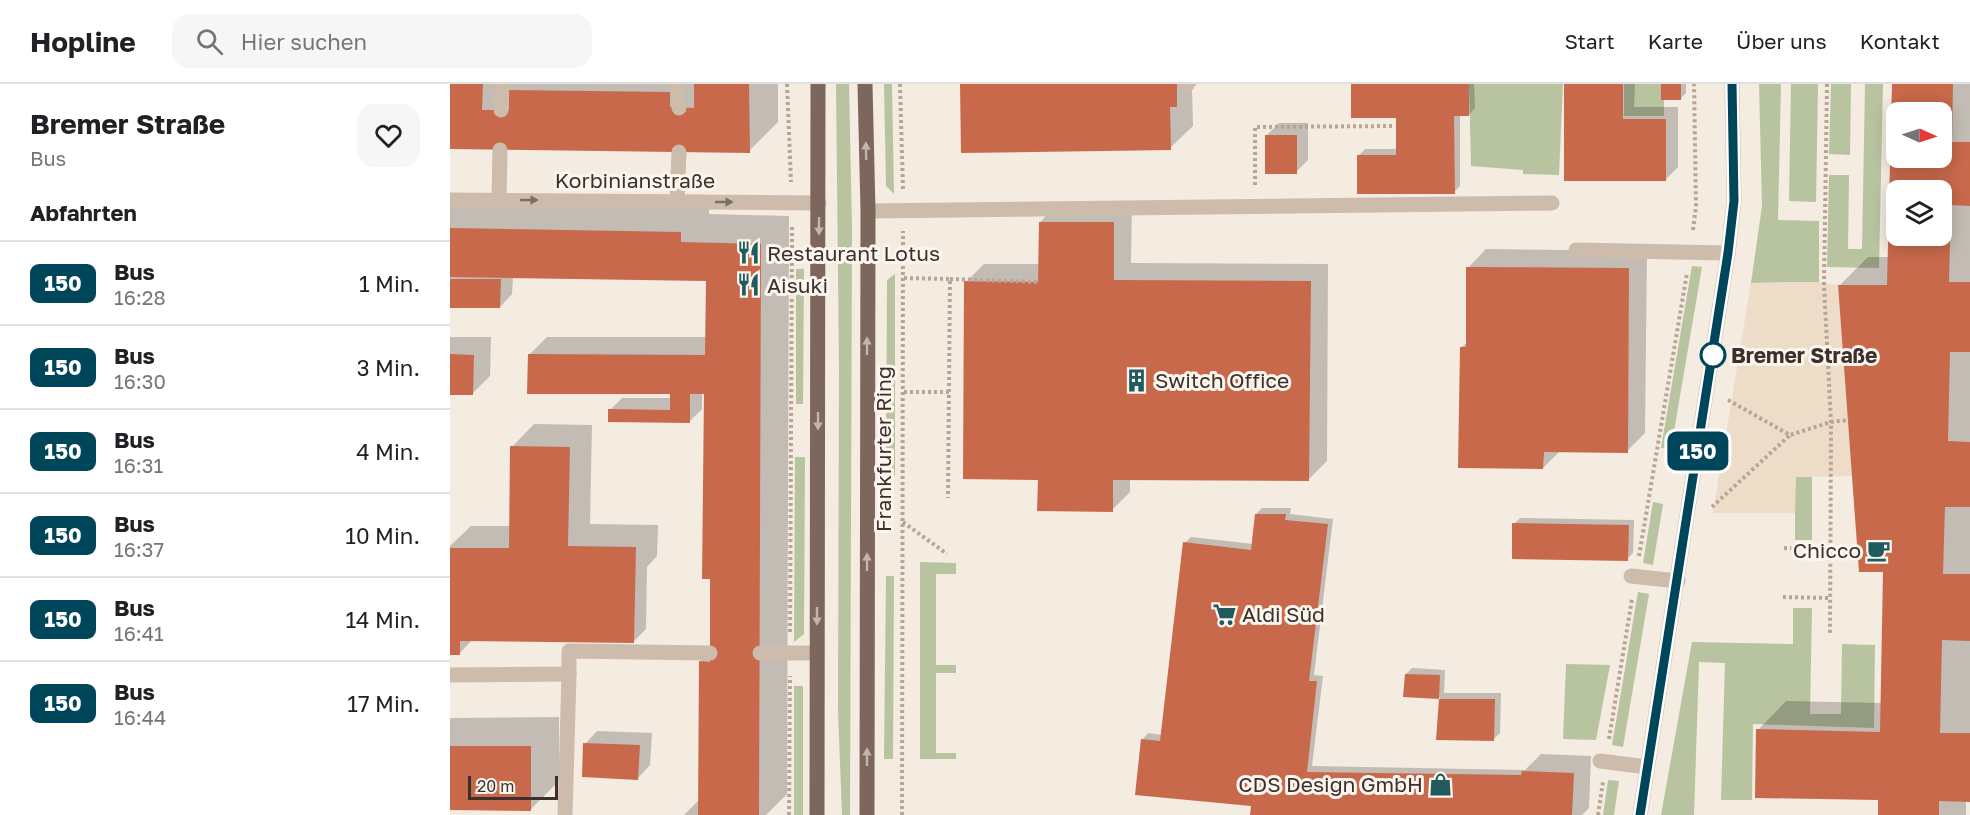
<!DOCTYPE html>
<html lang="de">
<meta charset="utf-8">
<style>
body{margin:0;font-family:"Golos Text",sans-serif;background:#f6f6f6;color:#202124;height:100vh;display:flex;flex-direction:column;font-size:22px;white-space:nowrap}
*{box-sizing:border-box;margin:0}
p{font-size:20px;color:#757577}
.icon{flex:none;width:33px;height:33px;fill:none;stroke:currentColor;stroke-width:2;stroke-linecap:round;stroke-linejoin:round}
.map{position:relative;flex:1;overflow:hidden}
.sheet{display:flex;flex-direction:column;background:#fff;width:450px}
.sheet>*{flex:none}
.badge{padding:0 12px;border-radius:9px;font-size:21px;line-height:39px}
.needle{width:39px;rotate:93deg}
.buttons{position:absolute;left:1436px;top:18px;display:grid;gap:12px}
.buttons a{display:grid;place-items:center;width:66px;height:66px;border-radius:12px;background:#fff;box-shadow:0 3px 15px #0003;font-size:30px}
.scale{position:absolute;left:18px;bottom:15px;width:90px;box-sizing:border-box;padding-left:6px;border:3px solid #3b302b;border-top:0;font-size:16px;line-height:21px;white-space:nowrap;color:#3b302b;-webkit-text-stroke:4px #fbf5ee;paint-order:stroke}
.map>.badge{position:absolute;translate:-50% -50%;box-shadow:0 0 0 3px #fff}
h2{padding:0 30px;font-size:22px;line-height:54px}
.round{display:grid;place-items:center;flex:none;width:63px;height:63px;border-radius:18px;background:#f6f6f6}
.head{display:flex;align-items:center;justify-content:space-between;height:102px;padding:0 30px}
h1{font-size:28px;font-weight:700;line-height:45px}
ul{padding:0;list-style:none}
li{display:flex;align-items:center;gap:18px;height:84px;padding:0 30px;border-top:2px solid #e0e0e0}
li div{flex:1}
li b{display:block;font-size:22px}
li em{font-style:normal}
li .badge{min-width:66px;font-weight:700;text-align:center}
header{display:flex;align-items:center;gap:36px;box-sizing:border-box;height:84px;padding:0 30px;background:#fff;border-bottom:2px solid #e0e0e0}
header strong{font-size:28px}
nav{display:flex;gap:33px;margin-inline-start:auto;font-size:21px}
.search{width:420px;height:54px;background:#f6f6f6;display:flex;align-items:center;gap:15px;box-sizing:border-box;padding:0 21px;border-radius:18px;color:#757577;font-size:22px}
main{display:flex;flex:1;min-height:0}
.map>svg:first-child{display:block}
.green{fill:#b8c4a0}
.plaza{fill:#ecdcc8}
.shadow{fill:#0003;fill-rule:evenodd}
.building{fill:#c8694b;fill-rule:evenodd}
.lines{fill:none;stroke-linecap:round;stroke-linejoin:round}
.path{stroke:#b9a596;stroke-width:4;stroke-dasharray:3 3;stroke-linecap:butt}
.service{stroke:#cdbbac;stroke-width:15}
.minor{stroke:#cdbbac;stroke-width:15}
.primary{stroke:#7d675c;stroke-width:15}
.oneway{fill:#c2b5ac}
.oneway2{fill:#7d6f65}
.line-casing{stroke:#fff;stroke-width:14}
.line{stroke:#00465a;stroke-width:9}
.stop-dot{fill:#fff;stroke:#00465a;stroke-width:3}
.labels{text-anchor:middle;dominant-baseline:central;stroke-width:6;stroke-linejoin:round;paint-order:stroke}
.street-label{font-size:21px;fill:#3b302b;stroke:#fbf5ee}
.poi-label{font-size:21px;fill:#3b302b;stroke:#fbf5ee;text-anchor:start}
.stop-label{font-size:21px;font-weight:bold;fill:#3b302b;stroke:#fbf5ee;text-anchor:start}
</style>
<header>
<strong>Hopline</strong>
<div class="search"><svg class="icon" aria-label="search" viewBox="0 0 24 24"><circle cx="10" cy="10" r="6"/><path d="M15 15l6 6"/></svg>Hier suchen</div>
<nav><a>Start</a><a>Karte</a><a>Über uns</a><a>Kontakt</a></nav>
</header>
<main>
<section class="sheet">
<div class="head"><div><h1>Bremer Straße</h1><p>Bus</p></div><a class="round"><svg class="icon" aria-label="heart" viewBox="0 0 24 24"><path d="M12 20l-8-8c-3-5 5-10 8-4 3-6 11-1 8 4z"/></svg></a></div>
<h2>Abfahrten</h2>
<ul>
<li><span class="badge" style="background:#00465a;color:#fff">150</span><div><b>Bus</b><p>16:28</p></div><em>1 Min.</em></li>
<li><span class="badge" style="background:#00465a;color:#fff">150</span><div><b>Bus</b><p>16:30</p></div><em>3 Min.</em></li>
<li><span class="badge" style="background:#00465a;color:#fff">150</span><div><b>Bus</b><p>16:31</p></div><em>4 Min.</em></li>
<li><span class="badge" style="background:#00465a;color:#fff">150</span><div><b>Bus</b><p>16:37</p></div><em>10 Min.</em></li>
<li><span class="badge" style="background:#00465a;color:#fff">150</span><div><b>Bus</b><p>16:41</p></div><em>14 Min.</em></li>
<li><span class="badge" style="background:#00465a;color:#fff">150</span><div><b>Bus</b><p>16:44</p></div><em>17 Min.</em></li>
</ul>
</section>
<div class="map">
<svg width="1520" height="731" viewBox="0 0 1520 731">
<rect width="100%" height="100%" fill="#f4ebe1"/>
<g class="green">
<path d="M386 0H399L402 145 400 731H392L388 626 389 283Z"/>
<path d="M434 0H442L444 110 436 102Z"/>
<path d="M1019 0H1113L1109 91 1073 90V86L1021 82Z"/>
<rect x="1174" y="0" width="40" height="32"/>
<path d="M1309 0H1331L1328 136 1369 137V198L1301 199 1312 122Z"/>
<path d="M1341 0H1368L1366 118 1339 117Z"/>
<path d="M1381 0H1401L1400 71 1379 70Z"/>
<path d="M1415 0H1433L1429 184 1377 183 1379 91H1399L1398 165H1412Z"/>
<path d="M1242 182 1252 183 1221 365 1211 364Z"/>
<path d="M346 185H354L353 320H346Z"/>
<path d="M445 190V392L436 383 437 196Z"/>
<path d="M345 373H355L354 550 344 558Z"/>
<rect x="1345" y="393" width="17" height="63"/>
<path d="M1203 418 1213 420 1203 481 1193 479Z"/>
<path d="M470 478 506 479V490H486V581H506V589H486V669H506V675H470Z"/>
<path d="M436 492H444L443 675H434Z"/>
<path d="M1188 508 1199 510 1173 663 1162 661Z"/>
<path d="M1343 524H1362L1360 630H1391L1392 560 1425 561 1424 644 1303 640 1302 716H1271L1275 579 1249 578 1244 731H1211L1242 558 1343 560Z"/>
<path d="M1116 580 1160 581 1146 656 1113 655Z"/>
<rect x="344" y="602" width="9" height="129"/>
<path d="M1158 696 1169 697 1164 731H1153Z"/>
</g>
<path class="plaza" d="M1369 198 1388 201 1402 392 1346 393 1345 429H1263L1301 199Z"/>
<g class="shadow">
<path d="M0 0H328V38L299 67 0 64Z"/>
<path d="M512 0H747L742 5 743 42 720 64Z"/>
<path d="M903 0H1024L1025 24 1019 31H1010V102L1004 108 909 71 915 65H948V32Z"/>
<path d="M1116 0H1185L1184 23H1228V83L1215 96Z"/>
<path d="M1212 0H1236V9L1230 15Z"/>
<path d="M1443 0H1520V716H1516V731H1429L1430 715 1308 646 1336 617 1432 619 1434 487 1389 202 1418 173H1439ZM1446 28H1491V74H1446ZM1446 106H1491V152H1446Z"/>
<path d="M829 39H858V76L846 88 817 51Z"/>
<path d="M0 115 259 120V130L339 132 337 710 316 731H234L250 715V578L262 566 256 305 252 308V325L239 338 160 326 172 314H221L224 308 79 271 97 253H257L258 196 63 192 62 210 50 223 0 222Z"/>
<path d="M608 120H682L681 179 878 180 877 377 859 395 680 394V408L662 426 589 394 516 198 534 180H590V138Z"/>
<path d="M1036 165 1197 167 1195 349 1177 367H1110L1093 384 1011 264 1017 258 1018 184Z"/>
<path d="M0 253H41L40 292 22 310H0Z"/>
<path d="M84 340 142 341 140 440 208 441 207 472 197 483 196 545 183 558 22 556 9 570H0V462L21 442H61L62 363Z"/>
<path d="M812 424H841L840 430 883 435 864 591 873 592 862 682 1075 686 1091 670 1141 672 1139 724 1132 731H801L803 721 692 656 698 649 712 651 735 459 741 453 803 460 806 430Z"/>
<path d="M1070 434 1184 436 1183 469 1177 475 1064 440Z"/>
<path d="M962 584 995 586 994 609H1051L1050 649 1044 655 988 654 990 613 955 611 956 590Z"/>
<path d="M109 633V697L80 726 0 725V634Z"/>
<path d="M147 647 202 649 200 681 188 694 135 660Z"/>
</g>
<g class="building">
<path d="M0 0H33L32 26H59V6L220 8V23L244 24V0H299L300 69 0 65Z"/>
<path d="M510 0H727V23H720L721 66 511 69Z"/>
<path d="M901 0H1019V32H1004L1005 110H907V71H946V34H901Z"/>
<path d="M1114 0H1173V35H1216V97H1114Z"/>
<rect x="1211" y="0" width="20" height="16"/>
<path d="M1442 0H1503L1502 58H1520V122L1501 121 1499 198H1520V268H1500L1498 357 1520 358V423H1495L1493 490H1520V557L1492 556 1490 649H1520V718L1489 717V731H1428V716L1305 714 1306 645 1430 648 1433 488H1409L1388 201H1437ZM1446 28H1491V74H1446ZM1446 106H1491V152H1446Z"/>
<rect x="815" y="51" width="32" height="39"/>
<path d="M589 138H664V196L861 197 859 397 663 396V428L587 427 588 396 513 395 514 197 588 198Z"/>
<path d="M0 144 231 148V158L311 160 309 731H248L249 577 260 578V495H252L254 310H240V339L158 338V325L220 326V310H77L78 270 255 271 256 197 0 193Z"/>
<path d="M1016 183 1179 184 1178 369 1094 368 1093 385 1008 384 1010 263H1016Z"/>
<path d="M0 195H51L50 224H0Z"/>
<path d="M0 270 24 271 23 311H0Z"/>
<path d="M60 362 120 363 118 462 186 463 184 559 10 557V571H0V464H59Z"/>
<path d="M805 430H836L835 436 878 440 859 597H867L857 688 1071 691 1072 687 1124 689 1122 731H800L801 722 685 711 691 655 710 657 733 458 801 466Z"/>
<path d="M1062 439 1179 441 1178 477 1062 475Z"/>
<path d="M955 590 990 591 989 615H1045L1044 657 986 656 989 615 953 613Z"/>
<path d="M133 659 190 661 188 696 132 693Z"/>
<path d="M0 662H81V727L0 726Z"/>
</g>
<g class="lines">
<g class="path">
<path d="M337 0 341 98"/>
<path d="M450 0 453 106"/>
<path d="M1377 0 1374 201 1381 338 1380 549"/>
<path d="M805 101V43L944 42"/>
<path d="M1243 146 1246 122 1244 0"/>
<path d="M454 194 500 195 498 414"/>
<path d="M500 195 588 198"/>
<path d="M454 308H500"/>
<path d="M1278 316 1340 351 1381 338 1399 336"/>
<path d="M1262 423 1340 351"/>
<path d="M453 438 497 470"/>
<path d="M1334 464 1380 466"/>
<path d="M1189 472 1237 189"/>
<path d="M1333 513 1380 514"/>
<path d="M340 548 342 142"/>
<path d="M1159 655 1182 515"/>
<path d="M339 731 340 592"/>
<path d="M452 731 453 147"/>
<path d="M1148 731 1153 698"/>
</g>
<g class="service">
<path d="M227 0 229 24"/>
<path d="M737 0V1"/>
<path d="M51 26 52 0"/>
<path d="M49 116 50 66"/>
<path d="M227 117 229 68"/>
<path d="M418 127 1102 119"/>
<path d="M1126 166 1278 169"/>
<path d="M1181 492 1228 497"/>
<path d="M310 569H367"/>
<path d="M0 591 119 590V567L260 569"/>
<path d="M1150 677 1197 683"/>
<path d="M115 731 119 590"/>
</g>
<g class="minor">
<path d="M0 116 369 119"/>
<path d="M1190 731 1278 169 1284 117 1282 0"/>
</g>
<g class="primary">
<path d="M415 0 418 127 417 731"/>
<path d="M367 731 368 0"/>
</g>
</g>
<defs><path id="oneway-solid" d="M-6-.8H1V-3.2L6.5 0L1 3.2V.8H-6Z" transform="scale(1.5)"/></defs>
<g class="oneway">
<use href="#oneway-solid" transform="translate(416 67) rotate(-91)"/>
<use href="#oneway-solid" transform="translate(369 142) rotate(90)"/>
<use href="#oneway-solid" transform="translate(417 262) rotate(-90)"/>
<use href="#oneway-solid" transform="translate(368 337) rotate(90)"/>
<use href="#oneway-solid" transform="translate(417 478) rotate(-90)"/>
<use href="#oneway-solid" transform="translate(367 532) rotate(90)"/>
<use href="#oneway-solid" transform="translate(417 673) rotate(-90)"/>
</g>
<g class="oneway2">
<use href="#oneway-solid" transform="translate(79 116)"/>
<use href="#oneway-solid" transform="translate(274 118)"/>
</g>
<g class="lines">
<defs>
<path id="line" d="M1190 731 1278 169 1284 117 1282 0"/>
</defs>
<use href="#line" class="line-casing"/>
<use href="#line" class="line"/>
</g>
<defs>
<symbol id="restaurant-bare" viewBox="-9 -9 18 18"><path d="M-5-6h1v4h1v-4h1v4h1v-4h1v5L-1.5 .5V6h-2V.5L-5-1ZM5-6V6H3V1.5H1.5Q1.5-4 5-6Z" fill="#1f5a5e" stroke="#fbf5ee" stroke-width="2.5" paint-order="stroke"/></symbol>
<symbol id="building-bare" viewBox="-9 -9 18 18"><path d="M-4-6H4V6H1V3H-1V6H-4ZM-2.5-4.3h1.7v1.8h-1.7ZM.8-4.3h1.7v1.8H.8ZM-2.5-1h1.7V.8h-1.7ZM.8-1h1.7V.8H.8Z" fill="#1f5a5e" stroke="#fbf5ee" stroke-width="2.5" paint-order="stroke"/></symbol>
<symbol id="cafe-bare" viewBox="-9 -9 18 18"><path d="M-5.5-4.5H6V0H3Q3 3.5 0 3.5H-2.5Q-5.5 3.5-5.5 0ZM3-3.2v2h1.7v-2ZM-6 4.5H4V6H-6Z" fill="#1f5a5e" stroke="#fbf5ee" stroke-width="2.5" paint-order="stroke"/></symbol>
<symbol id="supermarket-bare" viewBox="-9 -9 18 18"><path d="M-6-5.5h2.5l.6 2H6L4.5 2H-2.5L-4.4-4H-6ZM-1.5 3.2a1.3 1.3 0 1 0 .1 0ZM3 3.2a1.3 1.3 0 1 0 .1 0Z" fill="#1f5a5e" stroke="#fbf5ee" stroke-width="2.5" paint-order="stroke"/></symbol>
<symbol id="shop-bare" viewBox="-9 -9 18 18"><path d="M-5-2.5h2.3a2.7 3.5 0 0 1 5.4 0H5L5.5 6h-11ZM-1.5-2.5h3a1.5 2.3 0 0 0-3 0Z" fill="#1f5a5e" stroke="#fbf5ee" stroke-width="2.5" paint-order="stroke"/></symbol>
</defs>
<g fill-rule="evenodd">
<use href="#restaurant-bare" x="282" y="152" width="33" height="33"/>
<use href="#restaurant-bare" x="282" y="184" width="33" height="33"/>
<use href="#building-bare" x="670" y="280" width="33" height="33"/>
<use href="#cafe-bare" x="1412" y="450" width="33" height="33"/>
<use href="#supermarket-bare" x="758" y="514" width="33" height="33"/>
<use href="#shop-bare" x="974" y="684" width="33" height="33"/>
</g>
<circle class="stop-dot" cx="1263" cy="271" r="12"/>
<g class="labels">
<g class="street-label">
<text x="185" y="96">Korbinianstraße</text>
<text transform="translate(433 365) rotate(-90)">Frankfurter Ring</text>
</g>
<g class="poi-label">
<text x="317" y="169">Restaurant Lotus</text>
<text x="317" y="201">Aisuki</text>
<text x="705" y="296">Switch Office</text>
<text x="1411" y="466" text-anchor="end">Chicco</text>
<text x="792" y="530">Aldi Süd</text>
<text x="973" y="700" text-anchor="end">CDS Design GmbH</text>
</g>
<g class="stop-label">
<text x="1281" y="271">Bremer Straße</text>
</g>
</g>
</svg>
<div class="buttons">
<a><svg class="needle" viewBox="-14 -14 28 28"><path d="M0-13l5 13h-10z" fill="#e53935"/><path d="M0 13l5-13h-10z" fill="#757577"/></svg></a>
<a><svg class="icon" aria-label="layers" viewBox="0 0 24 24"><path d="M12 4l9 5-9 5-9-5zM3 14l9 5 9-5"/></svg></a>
</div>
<div class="scale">20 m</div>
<b class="badge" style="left:1248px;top:367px;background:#00465a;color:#fff">150</b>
</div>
</main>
